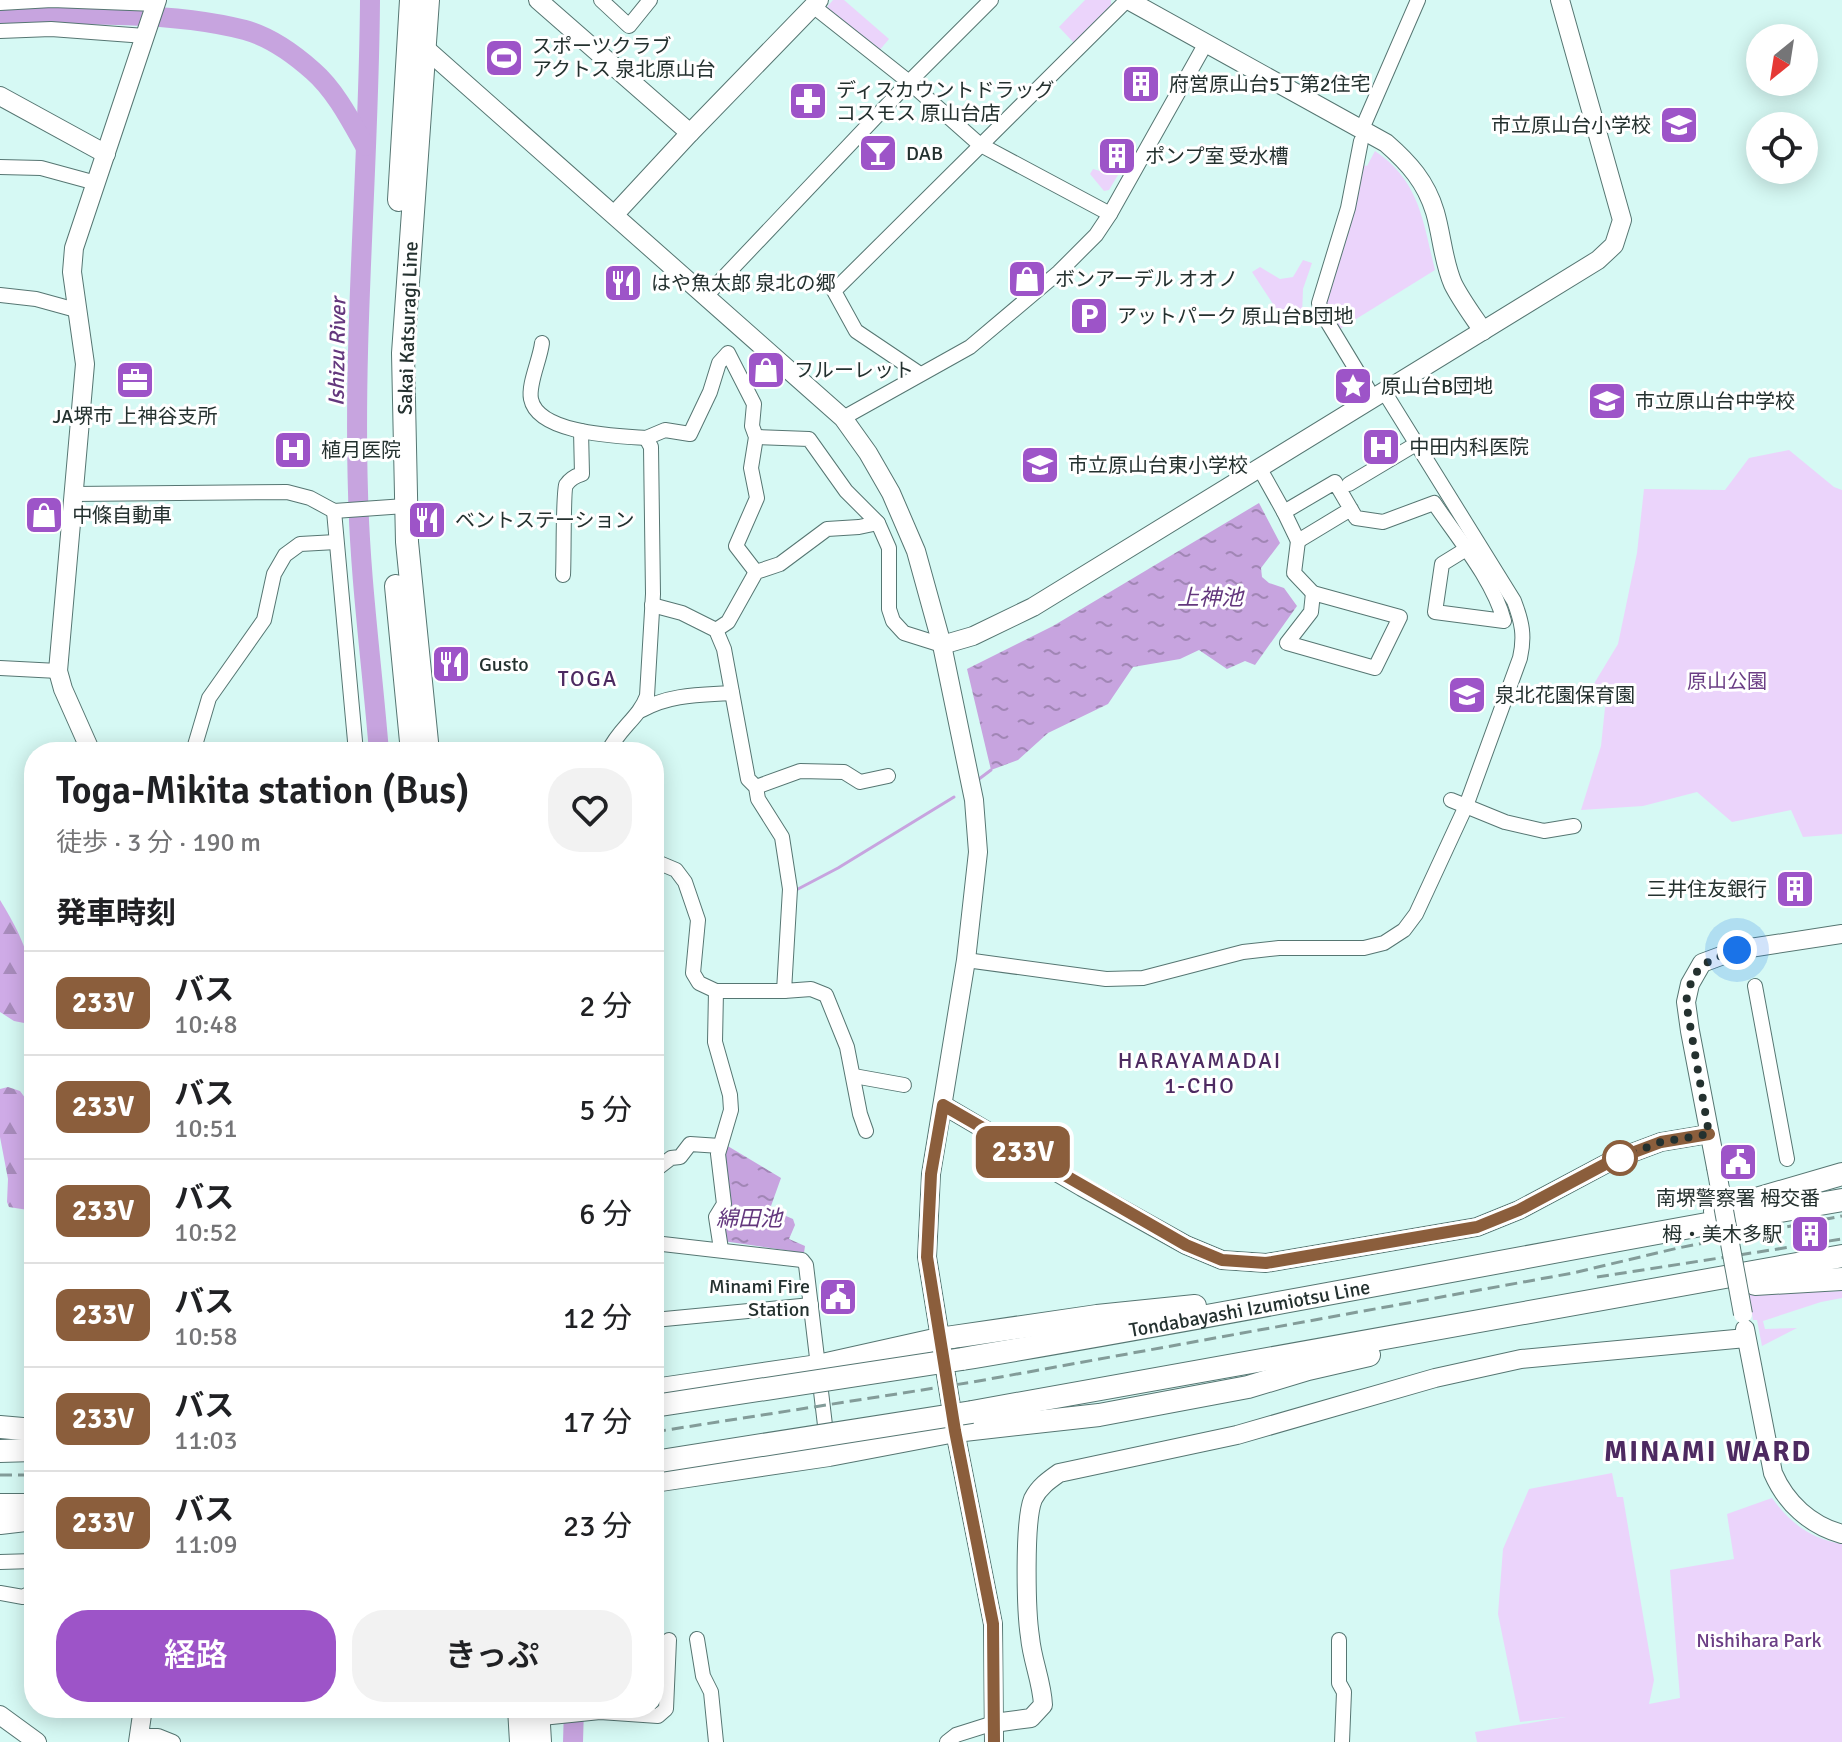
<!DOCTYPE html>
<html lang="ja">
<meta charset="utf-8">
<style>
body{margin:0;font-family:Signika,"Noto Sans JP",sans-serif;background:#f2f2f2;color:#202124;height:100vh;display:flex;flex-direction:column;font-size:30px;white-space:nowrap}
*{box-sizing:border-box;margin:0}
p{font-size:26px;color:#757577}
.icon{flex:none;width:44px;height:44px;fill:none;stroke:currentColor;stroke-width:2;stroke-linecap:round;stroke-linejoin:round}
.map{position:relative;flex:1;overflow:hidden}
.panel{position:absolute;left:24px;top:742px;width:640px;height:976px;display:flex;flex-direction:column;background:#fff;border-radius:32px;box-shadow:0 4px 20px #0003}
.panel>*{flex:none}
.badge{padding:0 16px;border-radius:12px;font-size:28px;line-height:52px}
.needle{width:52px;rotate:210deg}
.tools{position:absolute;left:1746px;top:24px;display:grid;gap:16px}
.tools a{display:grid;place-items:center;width:72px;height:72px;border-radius:50%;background:#fff;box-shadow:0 4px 20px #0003;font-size:40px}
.you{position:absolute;width:40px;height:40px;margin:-20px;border:6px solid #fff;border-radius:50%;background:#1a73e8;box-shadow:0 0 0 12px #1a73e833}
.map>.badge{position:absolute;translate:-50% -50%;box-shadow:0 0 0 4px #fff}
h2{padding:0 32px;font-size:30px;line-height:72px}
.round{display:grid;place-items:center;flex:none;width:84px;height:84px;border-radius:32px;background:#f2f2f2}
.summary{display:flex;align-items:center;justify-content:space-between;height:136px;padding:0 32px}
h1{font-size:38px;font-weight:600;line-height:60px}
.button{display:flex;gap:16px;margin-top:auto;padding:16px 32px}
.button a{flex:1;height:92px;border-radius:32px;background:#9d54c8;color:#fff;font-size:32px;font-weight:600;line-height:92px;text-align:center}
.button a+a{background:#f2f2f2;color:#202124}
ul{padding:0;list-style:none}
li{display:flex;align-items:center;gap:24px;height:104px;padding:0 32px;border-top:2px solid #e0e0e0}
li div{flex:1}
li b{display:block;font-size:30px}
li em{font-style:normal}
li .badge{min-width:88px;font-weight:700;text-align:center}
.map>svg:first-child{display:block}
.green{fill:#ebd4fb}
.forest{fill:url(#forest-firs)}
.water{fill:url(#water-ripples)}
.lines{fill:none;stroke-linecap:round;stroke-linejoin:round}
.stream{stroke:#c7a4df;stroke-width:3}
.river{stroke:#c7a4df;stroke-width:20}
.street-casing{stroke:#567672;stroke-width:16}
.secondary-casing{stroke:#567672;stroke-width:20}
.primary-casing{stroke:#567672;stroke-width:24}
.street{stroke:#fff;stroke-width:14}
.secondary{stroke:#fff;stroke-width:18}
.primary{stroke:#fff;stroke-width:22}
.rail{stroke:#839c99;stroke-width:3;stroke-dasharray:12 6;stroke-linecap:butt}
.secondary-bridge-casing{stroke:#567672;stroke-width:20;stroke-linecap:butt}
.primary-bridge-casing{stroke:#567672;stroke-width:24;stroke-linecap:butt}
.secondary-bridge{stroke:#fff;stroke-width:18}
.primary-bridge{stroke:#fff;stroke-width:22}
.line-casing{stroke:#fff;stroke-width:18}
.line{stroke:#8b5e3c;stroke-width:12}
.walk{stroke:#24312f;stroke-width:8;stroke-dasharray:0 14.4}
.stop-dot{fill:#fff;stroke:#8b5e3c;stroke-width:4}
.labels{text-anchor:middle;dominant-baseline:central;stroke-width:6;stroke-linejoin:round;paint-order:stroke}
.poi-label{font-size:20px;fill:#24312f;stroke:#fff;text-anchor:start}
.street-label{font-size:20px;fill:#24312f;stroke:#fff}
.park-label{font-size:20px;fill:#6b3e85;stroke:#fff}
.water-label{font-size:22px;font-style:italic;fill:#63377d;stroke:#fff}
.neighbourhood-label{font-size:22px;letter-spacing:2px;fill:#4d2a61;stroke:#fff}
.district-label{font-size:28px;font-weight:bold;letter-spacing:2px;fill:#4d2a61;stroke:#fff}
</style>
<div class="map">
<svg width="1842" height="1742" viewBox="0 0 1842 1742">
<defs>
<pattern id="forest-firs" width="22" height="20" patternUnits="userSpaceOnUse" patternTransform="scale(2)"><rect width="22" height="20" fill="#cfabe7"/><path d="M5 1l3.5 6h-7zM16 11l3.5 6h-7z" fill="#a88cbc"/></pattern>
<pattern id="water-ripples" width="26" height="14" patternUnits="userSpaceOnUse" patternTransform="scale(2)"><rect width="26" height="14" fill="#c7a4df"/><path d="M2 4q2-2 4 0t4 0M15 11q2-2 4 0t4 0" fill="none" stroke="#a186b5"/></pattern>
</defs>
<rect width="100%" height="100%" fill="#d6f9f4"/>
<g class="green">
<path d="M833 0H844L889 39 878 52 827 12V7Z"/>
<path d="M1085 0H1111V7L1074 43 1059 27Z"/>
<path d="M1375 151C1420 181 1423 222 1435 270L1340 329 1324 300 1353 217 1363 165 1367 166Z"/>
<path d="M1105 161 1121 170 1109 190 1104 191 1090 174 1093 169 1100 171Z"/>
<path d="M1303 260 1312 263 1303 289 1302 316 1288 327 1252 272 1260 267 1280 279 1293 277Z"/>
<path d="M1789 450 1834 487 1842 490V834L1803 837 1791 810 1732 822 1697 792 1643 806 1581 810 1601 746 1606 698 1589 692 1618 644 1637 553 1644 489 1725 490 1749 458Z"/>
<path d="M1842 1291V1298L1821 1302 1763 1321 1765 1329 1797 1328 1762 1346 1757 1320H1753L1749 1294Z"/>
<path d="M1612 1473 1617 1497H1623L1654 1680 1649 1704 1680 1698 1670 1570 1734 1559 1727 1514 1772 1498C1790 1523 1811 1539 1842 1544V1742H1477L1475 1732 1566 1717 1520 1722 1498 1614 1503 1549 1529 1489Z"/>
</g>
<g class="forest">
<path d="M0 900C30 949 34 969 34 1025L14 1021 0 1012Z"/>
<path d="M8 1087 20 1091 34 1110V1211L9 1207 7 1202 8 1179 0 1137V1089Z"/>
</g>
<g class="water">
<path d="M1259 503 1280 543 1261 568 1262 577 1269 583 1284 588 1297 606 1255 665 1245 661 1227 669 1199 650 1180 659 1133 667 1108 704 1048 733 1018 760 991 770 967 669 1053 626Z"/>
<path d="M726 1145 781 1178 771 1206 772 1210 793 1219 795 1225 789 1239 805 1246 804 1253 723 1241 722 1152Z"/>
</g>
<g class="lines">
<g class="stream">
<path d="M979 779 991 770"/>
<path d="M798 889 838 868 954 797"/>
</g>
<g class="river">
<path d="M370 0C369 164 353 328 358 492 360 579 372 665 379 752"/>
<path d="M0 16C76 14 172 11 245 30 270 37 294 54 313 71 335 90 351 121 365 146"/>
<path d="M573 1742 574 1708"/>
</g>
<defs>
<g id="street">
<path d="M601 0 629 26 650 0"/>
<path d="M0 3 52 0 156 4"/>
<path d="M813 6 909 82 979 144 1110 214"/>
<path d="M0 31 51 29 145 36"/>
<path d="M1365 122 1418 0"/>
<path d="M1361 141 1348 208 1319 303 1322 313 1368 389"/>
<path d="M0 167 41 168 96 183"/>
<path d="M0 295 36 299 76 310"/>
<path d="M707 295 909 82 991 0"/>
<path d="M542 343C540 360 528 384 531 399 538 434 618 436 646 438"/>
<path d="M920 374 856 331 834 291 1127 0"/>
<path d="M843 418 970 347 1059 272 1096 235 1110 214 1206 43"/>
<path d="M756 437 809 439 846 491 878 523 889 548V609L893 621 904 633 942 645"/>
<path d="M1260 469 1284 512"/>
<path d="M1349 484 1416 444"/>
<path d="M73 494 287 492 310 498 334 511 405 506"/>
<path d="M1351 509 1298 541 1284 512 1335 482 1356 518 1383 522 1434 503C1457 537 1494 581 1504 621L1435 612 1442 564 1476 543"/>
<path d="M334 511 356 752"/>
<path d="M1298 541 1294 573 1313 593"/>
<path d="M563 575C564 561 563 491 566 485 570 479 575 476 582 474L581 431"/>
<path d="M1313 593 1400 617 1375 668 1287 643 1311 612Z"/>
<path d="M652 605 682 613 716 630 724 649 748 779 756 787 758 799 782 837 790 889 784 991 811 989 826 995 847 1047 860 1114 866 1131"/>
<path d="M716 630 728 622 756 572 780 564 827 529 859 527 878 523"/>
<path d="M0 668 58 671"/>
<path d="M642 710C670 694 701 695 732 693"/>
<path d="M193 752 209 698 264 620 274 574 285 555 300 544 336 542"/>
<path d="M608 752C619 728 639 718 647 696L653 594 651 447 646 438 665 430 690 434 710 392 719 363 728 353 754 404 752 426 756 437 751 468 757 498 736 546 756 572"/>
<path d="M756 787 800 771 844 772 860 782 888 776"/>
<path d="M1451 800 1505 822 1544 831 1574 826"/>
<path d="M654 863 657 862 676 870 685 882 698 920 693 973 699 983 716 991H784"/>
<path d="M966 960 1106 979 1143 978 1243 952 1279 948H1364L1384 943 1404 930 1416 914 1466 806 1520 658C1525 636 1522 622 1514 601L1385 393"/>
<path d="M1755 986 1787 1159"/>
<path d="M716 991 715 1042 730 1095 731 1110 718 1154 724 1204 716 1217 721 1249"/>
<path d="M854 1076 904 1085"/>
<path d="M654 1171 671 1158 680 1157 690 1144 720 1146"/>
<path d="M654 1243 802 1260 806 1265 827 1442"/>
<path d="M654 1320 811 1305"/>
<path d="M0 1562 34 1561"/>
<path d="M0 1593 23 1597 34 1591"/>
<path d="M697 1639 703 1676 711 1692 716 1742"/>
<path d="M1339 1640V1683L1344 1692 1342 1742"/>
<path d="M532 1719 600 1712 658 1716 666 1709 669 1640"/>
<path d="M139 1736H158L173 1742"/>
<path d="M947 1742 956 1735 994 1723"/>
</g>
<g id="secondary">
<path d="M538 0 690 133"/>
<path d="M1128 0 1386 143C1409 163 1426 182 1435 212 1442 236 1443 261 1453 284 1461 300 1473 316 1483 331"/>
<path d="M414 47 425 48 843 418 868 453 891 493 916 551 942 645 974 800 978 852 966 960 931 1174 927 1257 955 1431 993 1624 994 1742"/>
<path d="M0 96 106 154"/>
<path d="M615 214 690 133 819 0"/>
<path d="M942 645 973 636 1033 607 1598 260 1614 245 1622 220 1560 0"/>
<path d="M91 752 63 689 58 671 85 364 72 272 74 248 157 0"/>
<path d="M943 1105 1082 1187 1186 1245 1222 1260 1266 1263 1477 1227 1519 1210 1613 1160 1661 1142 1709 1134"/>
<path d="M1716 1167 1690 1031 1686 1002 1690 984 1702 963 1737 950 1842 934"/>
<path d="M1745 1329 1773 1473C1786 1503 1810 1525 1842 1534"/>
<path d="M0 1715 37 1742"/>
<path d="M994 1723 1031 1718 1043 1705C1042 1682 1032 1660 1030 1637 1026 1611 1024 1521 1033 1499 1039 1487 1049 1480 1059 1473L1237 1435 1435 1378 1521 1359 1746 1338"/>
<path d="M138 1742 143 1708"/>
</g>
<g id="primary">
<path d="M428 0 403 353 407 542 428 752"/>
<path d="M399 200 411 0"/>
<path d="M396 586 412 752"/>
<path d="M1715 1211 1842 1174"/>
<path d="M1755 1284 1842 1279"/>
<path id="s1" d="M962 1359C1256 1310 1548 1251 1842 1200"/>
<path d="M654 1390 818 1366 939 1339 1097 1316 1195 1306"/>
<path d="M972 1412 1842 1256"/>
<path d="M0 1427 34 1430"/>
<path d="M0 1451 34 1450"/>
<path d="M654 1481 829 1455 955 1431 1099 1415 1248 1387 1308 1369 1369 1355"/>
<path d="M0 1505H34"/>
<path d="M0 1523 34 1519"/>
<path d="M519 1708 521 1742"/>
<path d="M538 1708 540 1742"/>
</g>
</defs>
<use href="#street" class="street-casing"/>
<use href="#secondary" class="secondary-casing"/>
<use href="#primary" class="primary-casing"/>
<use href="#street" class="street"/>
<use href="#secondary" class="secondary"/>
<use href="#primary" class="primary"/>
<g class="rail">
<path d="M1597 1277 1842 1239"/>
<path d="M654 1432 973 1382 1573 1273 1678 1248 1842 1216"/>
<path d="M0 1475H34"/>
</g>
<defs>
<path id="secondary-bridge" d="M1716 1167 1743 1314"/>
<g id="primary-bridge">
<path d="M654 1406 962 1359"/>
<path d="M654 1462 972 1412"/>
</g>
</defs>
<use href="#secondary-bridge" class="secondary-bridge-casing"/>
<use href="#primary-bridge" class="primary-bridge-casing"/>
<use href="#secondary-bridge" class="secondary-bridge"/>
<use href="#primary-bridge" class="primary-bridge"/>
</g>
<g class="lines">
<defs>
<path id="line" d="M994 1742 993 1624 955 1431 927 1257 931 1174 943 1105 1186 1245 1222 1260 1266 1263 1477 1227 1519 1210 1613 1160 1661 1142 1709 1134"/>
</defs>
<use href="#line" class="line-casing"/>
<use href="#line" class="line"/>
<path class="walk" d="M1620 1158 1613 1160 1661 1142 1709 1134 1686 1002C1693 965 1704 962 1737 950"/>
</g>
<defs>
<symbol id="stadium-square" viewBox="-11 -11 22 22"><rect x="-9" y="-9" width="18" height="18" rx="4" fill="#9d54c8" stroke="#fff"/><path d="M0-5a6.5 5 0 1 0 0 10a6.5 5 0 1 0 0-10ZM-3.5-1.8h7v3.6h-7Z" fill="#fff"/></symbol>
<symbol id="building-square" viewBox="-11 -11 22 22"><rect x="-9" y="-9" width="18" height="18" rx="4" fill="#9d54c8" stroke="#fff"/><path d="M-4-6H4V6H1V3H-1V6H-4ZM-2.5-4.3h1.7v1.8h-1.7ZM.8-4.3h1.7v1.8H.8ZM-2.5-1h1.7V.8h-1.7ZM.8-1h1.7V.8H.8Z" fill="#fff"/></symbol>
<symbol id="pharmacy-square" viewBox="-11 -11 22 22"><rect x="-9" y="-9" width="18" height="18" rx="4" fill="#9d54c8" stroke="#fff"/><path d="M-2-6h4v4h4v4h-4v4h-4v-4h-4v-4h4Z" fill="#fff"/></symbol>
<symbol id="school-square" viewBox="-11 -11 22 22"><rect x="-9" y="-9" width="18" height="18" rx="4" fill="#9d54c8" stroke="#fff"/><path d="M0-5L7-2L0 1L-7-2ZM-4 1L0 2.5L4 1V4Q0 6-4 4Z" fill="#fff"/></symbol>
<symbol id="bar-square" viewBox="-11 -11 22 22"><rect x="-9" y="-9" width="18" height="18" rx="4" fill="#9d54c8" stroke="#fff"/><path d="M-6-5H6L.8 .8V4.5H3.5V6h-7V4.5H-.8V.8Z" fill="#fff"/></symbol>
<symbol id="shop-square" viewBox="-11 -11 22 22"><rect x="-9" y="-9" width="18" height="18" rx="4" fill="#9d54c8" stroke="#fff"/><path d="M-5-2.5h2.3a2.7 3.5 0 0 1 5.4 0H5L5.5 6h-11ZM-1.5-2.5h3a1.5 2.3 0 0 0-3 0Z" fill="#fff"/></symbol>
<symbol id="restaurant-square" viewBox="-11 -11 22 22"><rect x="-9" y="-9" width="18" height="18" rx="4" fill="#9d54c8" stroke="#fff"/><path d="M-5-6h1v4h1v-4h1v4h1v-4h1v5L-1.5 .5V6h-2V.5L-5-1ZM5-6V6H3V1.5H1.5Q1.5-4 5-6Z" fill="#fff"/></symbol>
<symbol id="parking-square" viewBox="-11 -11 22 22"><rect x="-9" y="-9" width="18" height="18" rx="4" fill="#9d54c8" stroke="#fff"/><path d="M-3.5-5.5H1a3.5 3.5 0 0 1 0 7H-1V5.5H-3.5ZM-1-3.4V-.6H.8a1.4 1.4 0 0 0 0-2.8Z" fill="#fff"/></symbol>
<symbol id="office-square" viewBox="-11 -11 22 22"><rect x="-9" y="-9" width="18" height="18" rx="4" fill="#9d54c8" stroke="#fff"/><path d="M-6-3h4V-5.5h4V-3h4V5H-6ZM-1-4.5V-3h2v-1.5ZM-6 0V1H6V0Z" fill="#fff"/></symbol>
<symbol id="sight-square" viewBox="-11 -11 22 22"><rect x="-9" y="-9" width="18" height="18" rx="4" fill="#9d54c8" stroke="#fff"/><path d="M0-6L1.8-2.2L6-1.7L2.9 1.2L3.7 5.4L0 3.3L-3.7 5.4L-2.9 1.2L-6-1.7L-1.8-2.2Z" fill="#fff"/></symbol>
<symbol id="hospital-square" viewBox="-11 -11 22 22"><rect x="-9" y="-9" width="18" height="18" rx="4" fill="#9d54c8" stroke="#fff"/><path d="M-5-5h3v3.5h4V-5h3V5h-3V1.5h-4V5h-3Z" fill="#fff"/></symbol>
<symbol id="civic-square" viewBox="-11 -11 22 22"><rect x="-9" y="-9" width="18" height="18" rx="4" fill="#9d54c8" stroke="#fff"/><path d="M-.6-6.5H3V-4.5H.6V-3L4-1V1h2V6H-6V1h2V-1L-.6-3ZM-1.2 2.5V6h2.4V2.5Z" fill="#fff"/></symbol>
</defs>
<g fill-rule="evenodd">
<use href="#stadium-square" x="482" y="36" width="44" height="44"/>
<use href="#building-square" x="1119" y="62" width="44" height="44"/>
<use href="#pharmacy-square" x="786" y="79" width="44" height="44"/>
<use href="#school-square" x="1657" y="103" width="44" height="44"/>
<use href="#bar-square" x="856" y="131" width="44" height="44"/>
<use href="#building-square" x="1095" y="134" width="44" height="44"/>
<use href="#shop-square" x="1005" y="257" width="44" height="44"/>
<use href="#restaurant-square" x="601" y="261" width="44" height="44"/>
<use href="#parking-square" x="1067" y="294" width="44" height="44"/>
<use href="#shop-square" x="744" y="348" width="44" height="44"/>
<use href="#office-square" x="113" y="358" width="44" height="44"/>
<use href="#sight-square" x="1331" y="364" width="44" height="44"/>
<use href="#school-square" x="1585" y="379" width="44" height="44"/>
<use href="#hospital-square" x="1359" y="425" width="44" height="44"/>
<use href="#hospital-square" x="271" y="428" width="44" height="44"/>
<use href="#school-square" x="1018" y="443" width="44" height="44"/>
<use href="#shop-square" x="22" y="493" width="44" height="44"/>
<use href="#restaurant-square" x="405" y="498" width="44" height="44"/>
<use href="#restaurant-square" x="429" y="642" width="44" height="44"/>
<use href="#school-square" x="1445" y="673" width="44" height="44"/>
<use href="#building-square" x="1773" y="867" width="44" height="44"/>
<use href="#civic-square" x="1716" y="1140" width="44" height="44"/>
<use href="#building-square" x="1788" y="1212" width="44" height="44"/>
<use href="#civic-square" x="816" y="1275" width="44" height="44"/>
</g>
<circle class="stop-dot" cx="1620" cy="1158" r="16"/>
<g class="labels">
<g class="poi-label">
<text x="532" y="46">スポーツクラブ<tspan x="532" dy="23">アクトス 泉北原山台</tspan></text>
<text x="1169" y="84">府営原山台5丁第2住宅</text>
<text x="836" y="90">ディスカウントドラッグ<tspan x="836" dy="23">コスモス 原山台店</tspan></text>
<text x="1651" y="125" text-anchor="end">市立原山台小学校</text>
<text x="906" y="153">DAB</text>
<text x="1145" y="156">ポンプ室 受水槽</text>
<text x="1055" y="279">ボンアーデル オオノ</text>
<text x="651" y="283">はや魚太郎 泉北の郷</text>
<text x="1117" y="316">アットパーク 原山台B団地</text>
<text x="794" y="370">フルーレット</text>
<text x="1381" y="386">原山台B団地</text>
<text x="1635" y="401">市立原山台中学校</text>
<text x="135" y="416" text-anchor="middle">JA堺市 上神谷支所</text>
<text x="1409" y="447">中田内科医院</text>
<text x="321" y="450">植月医院</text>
<text x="1068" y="465">市立原山台東小学校</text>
<text x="72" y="515">中條自動車</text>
<text x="455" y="520">ベントステーション</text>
<text x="479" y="664">Gusto</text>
<text x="1495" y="695">泉北花園保育園</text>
<text x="1767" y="889" text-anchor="end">三井住友銀行</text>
<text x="1738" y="1198" text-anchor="middle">南堺警察署 栂交番</text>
<text x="1782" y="1234" text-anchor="end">栂・美木多駅</text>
<text x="810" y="1286" text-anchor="end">Minami Fire<tspan x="810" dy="23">Station</tspan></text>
</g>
<g class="street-label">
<text transform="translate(408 328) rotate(-88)">Sakai Katsuragi Line</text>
<text stroke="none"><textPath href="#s1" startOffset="292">Tondabayashi Izumiotsu Line</textPath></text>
</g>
<g class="park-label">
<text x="1727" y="681">原山公園</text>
<text x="1759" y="1640">Nishihara Park</text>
</g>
<g class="water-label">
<text transform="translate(337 352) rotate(-89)">Ishizu River</text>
<text x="1210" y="597">上神池</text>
<text x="749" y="1218">綿田池</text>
</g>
<g class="neighbourhood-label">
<text x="588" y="678">TOGA</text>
<text x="1200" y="1060">HARAYAMADAI<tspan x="1200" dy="25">1-CHO</tspan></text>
</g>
<g class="district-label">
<text x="1708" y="1452">MINAMI WARD</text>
</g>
</g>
</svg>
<div class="tools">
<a><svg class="needle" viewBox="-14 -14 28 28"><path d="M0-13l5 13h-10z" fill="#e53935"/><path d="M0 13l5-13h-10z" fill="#757577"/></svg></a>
<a><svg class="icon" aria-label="locate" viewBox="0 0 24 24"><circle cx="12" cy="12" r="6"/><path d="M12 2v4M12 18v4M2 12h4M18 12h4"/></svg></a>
</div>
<div class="you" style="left:1737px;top:950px"></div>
<b class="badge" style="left:1023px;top:1152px;background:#8b5e3c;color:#fff">233V</b>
<section class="panel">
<div class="summary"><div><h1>Toga-Mikita station (Bus)</h1><p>徒歩 · 3 分 · 190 m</p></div><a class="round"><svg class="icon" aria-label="heart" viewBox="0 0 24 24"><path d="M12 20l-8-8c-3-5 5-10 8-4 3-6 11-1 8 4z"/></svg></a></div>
<h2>発車時刻</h2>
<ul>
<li><span class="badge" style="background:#8b5e3c;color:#fff">233V</span><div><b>バス</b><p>10:48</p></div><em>2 分</em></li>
<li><span class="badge" style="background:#8b5e3c;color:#fff">233V</span><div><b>バス</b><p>10:51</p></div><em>5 分</em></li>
<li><span class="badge" style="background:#8b5e3c;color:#fff">233V</span><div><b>バス</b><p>10:52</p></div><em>6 分</em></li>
<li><span class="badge" style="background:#8b5e3c;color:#fff">233V</span><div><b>バス</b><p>10:58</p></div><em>12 分</em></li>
<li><span class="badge" style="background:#8b5e3c;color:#fff">233V</span><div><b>バス</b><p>11:03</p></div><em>17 分</em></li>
<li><span class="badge" style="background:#8b5e3c;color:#fff">233V</span><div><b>バス</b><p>11:09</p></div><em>23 分</em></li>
</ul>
<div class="button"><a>経路</a><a>きっぷ</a></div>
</section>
</div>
